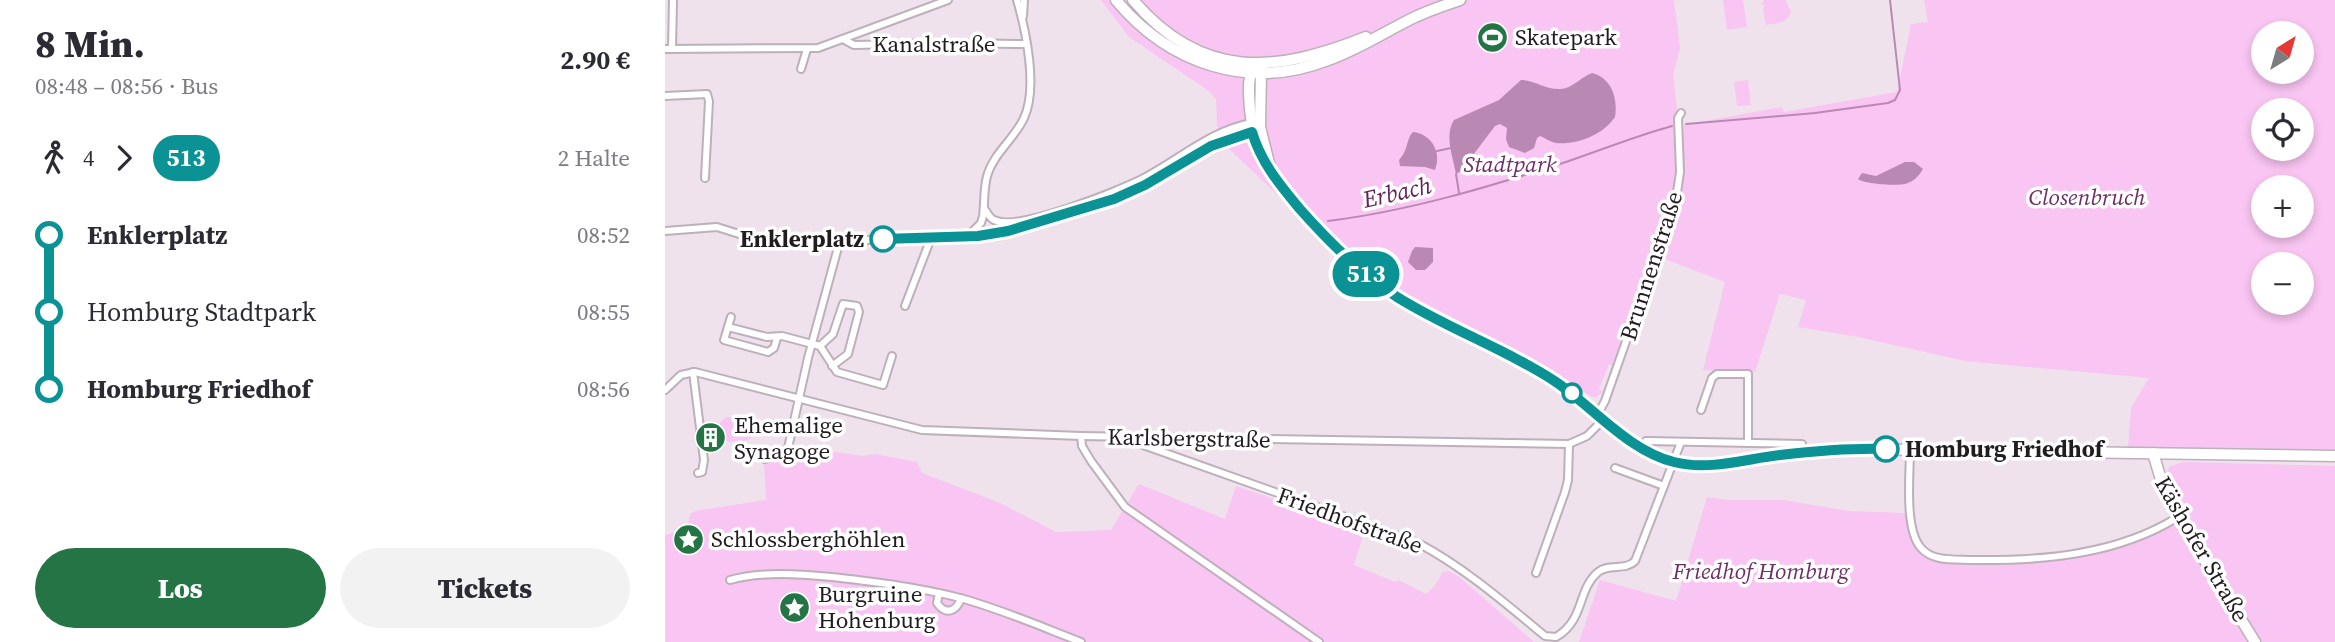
<!DOCTYPE html>
<html lang="de">
<meta charset="utf-8">
<style>
body{margin:0;font-family:"Source Serif 4",serif;background:#f2f2f3;color:#2b2b33;height:100vh;display:flex;flex-direction:column;font-size:26px;white-space:nowrap}
*{box-sizing:border-box;margin:0}
p{font-size:23px;color:#7c7c81}
.icon{flex:none;width:38px;height:38px;fill:none;stroke:currentColor;stroke-width:2;stroke-linecap:round;stroke-linejoin:round}
.map{position:relative;flex:1;overflow:hidden}
.details{display:flex;flex-direction:column;background:#fff;width:665px}
.details>*{flex:none}
.badge{padding:0 14px;border-radius:23px;font-size:24px;line-height:46px}
.needle{width:46px;rotate:37deg}
.controls{position:absolute;left:1586px;top:21px;display:grid;gap:14px}
.controls a{display:grid;place-items:center;width:63px;height:63px;border-radius:50%;background:#fff;box-shadow:0 4px 10px #0003;font-size:35px}
.map>.badge{position:absolute;translate:-50% -50%;box-shadow:0 0 0 4px #fff}
.legs{display:flex;align-items:center;gap:10px;height:77px;padding:0 35px;font-size:23px}
.legs p{margin-inline-start:auto}
.summary{display:flex;align-items:center;justify-content:space-between;height:119px;padding:0 35px}
h1{font-size:38px;font-weight:800;line-height:52px}
.primary-button{display:flex;gap:14px;margin-top:auto;padding:14px 35px}
.primary-button a{flex:1;height:80px;border-radius:42px;background:#257445;color:#fff;font-size:28px;font-weight:800;line-height:80px;text-align:center}
.primary-button a+a{background:#f2f2f3;color:#2b2b33}
ul{padding:0 35px;list-style:none}
li{display:flex;align-items:center;gap:24px;height:77px;font-size:26px}
li i{display:grid;place-items:center;width:10px;height:100%;margin:0 9px;background:currentColor}
li i::after{content:'';width:18px;height:18px;margin:-9px;border:5px solid;border-radius:50%;background:#fff}
li p{margin-inline-start:auto}
li:first-child i{background:linear-gradient(#0000 50%,currentColor 0)}
li:last-child i{background:linear-gradient(currentColor 50%,#0000 0)}
main{display:flex;flex:1;min-height:0}
.map>svg:first-child{display:block}
.green{fill:#f9c5f2;fill-rule:evenodd}
.water{fill:#ba89b3}
.lines{fill:none;stroke-linecap:round;stroke-linejoin:round}
.stream{stroke:#ba89b3;stroke-width:2}
.street-casing{stroke:#bdb0bb;stroke-width:10}
.secondary-casing{stroke:#bdb0bb;stroke-width:13}
.street{stroke:#fff;stroke-width:6}
.secondary{stroke:#fff;stroke-width:10}
.line-1-casing{stroke:#fff;stroke-width:16}
.line-1{stroke:#0a9294;stroke-width:10}
.stop-1-dot{fill:#fff;stroke:#0a9294;stroke-width:3.5}
.labels{text-anchor:middle;dominant-baseline:central;stroke-width:7;stroke-linejoin:round;paint-order:stroke}
.poi-label{font-size:23px;fill:#211c20;stroke:#fff;text-anchor:start}
.street-label{font-size:23px;fill:#211c20;stroke:#fff}
.park-label{font-size:23px;font-style:italic;fill:#6b2f66;stroke:#fff}
.stop-label{font-size:23px;font-weight:bold;fill:#211c20;stroke:#fff;text-anchor:end}
.water-label{font-size:24px;font-style:italic;fill:#60245a;stroke:#fff}
</style>
<main>
<section class="details">
<div class="summary"><div><h1>8 Min.</h1><p>08:48 – 08:56 · Bus</p></div><b>2.90 €</b></div>
<div class="legs"><svg class="icon" aria-label="walk" viewBox="0 0 24 24"><circle cx="13" cy="4" r="2"/><path d="M13 8l-2 6 4 7M11 14l-3 7M7 12l3-4h3l4 4"/></svg>4<svg class="icon" aria-label="forward" viewBox="0 0 24 24"><path d="M9 5l7 7-7 7"/></svg><b class="badge" style="background:#0a9294;color:#fff">513</b><p>2 Halte</p></div>
<ul>
<li><i style="color:#0a9294"></i><b>Enklerplatz</b><p>08:52</p></li>
<li><i style="color:#0a9294"></i><span>Homburg Stadtpark</span><p>08:55</p></li>
<li><i style="color:#0a9294"></i><b>Homburg Friedhof</b><p>08:56</p></li>
</ul>
<div class="primary-button"><a>Los</a><a>Tickets</a></div>
</section>
<div class="map">
<svg width="1670" height="642" viewBox="0 0 1670 642">
<rect width="100%" height="100%" fill="#efe2ed"/>
<g class="green">
<path d="M436 0H1009L1015 48 1008 76 1012 108 1009 120 1012 184 947 365 944 364 934 389 938 392 931 397H927L876 364 739 292 705 269 647 215 636 217 562 147 552 125 551 99 544 91 464 37Z"/>
<path d="M1058 0H1078L1082 27 1062 30Z"/>
<path d="M1099 0H1120L1126 11C1123 24 1112 23 1101 25L1098 9 1100 5H1096Z"/>
<path d="M1259 0H1670V450L1463 449 1466 408 1484 378 1300 361 1193 337 1133 327 1141 300 1115 294 1090 372 1038 370 1060 282 997 258 1016 193 1019 125 1117 107 1119 112 1232 92 1246 24 1263 22ZM1598 33H1636V72H1598ZM1598 110H1636V149H1598ZM1598 187H1636V226H1598ZM1598 264H1636V303H1598Z"/>
<path d="M1083 80 1086 105 1072 106 1069 82Z"/>
<path d="M61 417C72 417 78 419 86 427V438C76 444 67 443 57 439L54 424Z"/>
<path d="M155 450 198 456 210 454 252 462 257 473 335 503 391 532 446 530 474 484 560 519 571 486 700 530 689 565 730 582 734 580 761 594 769 587 778 572 783 571 793 576 869 642H0V535L22 529 25 514 30 511 101 500 99 463 125 456H153Z"/>
<path d="M1518 462 1670 466V642H1594L1502 483 1501 474 1504 467Z"/>
<path d="M1042 497 1062 500H1119L1183 511 1240 513C1246 543 1249 558 1282 563 1337 563 1393 565 1446 549 1468 543 1490 533 1512 523L1585 642H914L935 580 1011 601Z"/>
</g>
<g class="water">
<path d="M927 73C947 78 953 99 950 117 938 135 912 145 891 143 885 142 880 138 875 136L872 138 869 148 860 153 844 147 841 139 842 128 835 124 830 126 796 171 791 174C788 157 779 135 789 120L834 100 856 80C870 80 881 90 896 89 908 88 916 77 927 73Z"/>
<path d="M748 132C767 134 777 153 770 170L760 167 735 166 734 160C744 149 741 139 748 132Z"/>
<path d="M1240 162H1249L1258 169C1254 176 1248 182 1240 184 1231 186 1199 184 1193 179L1197 173 1211 176Z"/>
<path d="M750 247 768 248V262L760 270H751L743 262 747 251Z"/>
</g>
<g class="lines">
<g class="stream">
<path d="M1021 124 1150 113 1223 103 1230 100 1235 90 1225 0"/>
<path d="M772 151 786 148"/>
<path d="M791 174 794 193"/>
<path d="M663 221C744 211 823 187 901 162 936 150 971 136 1007 126"/>
</g>
<defs>
<g id="street">
<path d="M358 16 359 0"/>
<path d="M178 39 189 45 279 43 361 44"/>
<path d="M0 49 153 48 283 0"/>
<path d="M7 49 8 0"/>
<path d="M136 69 142 49"/>
<path d="M0 96 42 94 44 101 40 178"/>
<path d="M319 208C322 212 324 218 329 220 352 232 453 191 477 179 514 160 546 130 587 123"/>
<path d="M0 231 52 227 93 240 117 243 313 236 343 231 449 199 480 185 546 146 590 131"/>
<path d="M304 235 316 223 318 216C320 202 318 187 323 173 330 152 350 138 359 118 373 88 361 31 352 0"/>
<path d="M240 306 266 238"/>
<path d="M66 317 59 340 103 352 109 348 112 338"/>
<path d="M63 327 102 337 117 336 155 346 172 372 218 385 227 356"/>
<path d="M155 346 168 334 178 304 192 306 194 312 183 354 167 366"/>
<path d="M28 372 39 460 37 472 33 473"/>
<path d="M0 390 16 375 30 372 257 430 416 436 904 444 922 436 939 419"/>
<path d="M1036 410 1047 378 1052 374H1083V443"/>
<path d="M933 414 940 401 1011 199 1015 172 1013 118 1016 113"/>
<path d="M416 436 417 446 426 461 460 507 654 642"/>
<path d="M468 438 478 445 753 543C800 568 840 603 880 636L891 637C920 620 912 590 933 572 944 563 960 571 970 561L1016 442"/>
<path d="M981 441 1137 444"/>
<path d="M1245 449C1245 474 1239 529 1256 548 1268 562 1290 559 1307 560 1377 561 1452 555 1513 517"/>
<path d="M100 459 115 454 123 448 143 358 175 240"/>
<path d="M950 468 999 486"/>
<path d="M871 573 900 492 903 480 904 444"/>
<path d="M65 580C97 571 135 574 167 577 210 582 254 587 295 598 336 609 377 627 416 642"/>
<path d="M274 593 272 603C281 616 292 611 296 598"/>
</g>
<g id="secondary">
<path d="M451 0C504 64 584 91 663 60 694 49 721 31 750 17 765 10 780 5 795 0"/>
<path d="M468 0C537 81 611 73 701 37"/>
<path d="M592 64C581 74 584 95 585 109 589 155 604 172 633 206 662 240 696 274 734 298 784 329 839 349 888 380 927 405 960 447 1006 461 1039 471 1076 460 1110 456 1136 452 1163 450 1189 449L1670 456"/>
<path d="M594 68 596 72 595 127 604 163"/>
<path d="M1488 453 1498 486 1513 517 1590 642"/>
</g>
</defs>
<use href="#street" class="street-casing"/>
<use href="#secondary" class="secondary-casing"/>
<use href="#street" class="street"/>
<use href="#secondary" class="secondary"/>
</g>
<g class="lines">
<defs>
<path id="line-1" d="M218 239 313 236 343 231 449 199 480 185 546 146 587 132C596 162 614 184 634 208 663 241 695 273 732 297 783 329 841 349 891 382 929 408 964 451 1009 462 1044 471 1080 459 1115 455 1150 451 1185 448 1221 449"/>
</defs>
<use href="#line-1" class="line-1-casing"/>
<use href="#line-1" class="line-1"/>
</g>
<defs>
<symbol id="stadium-disc" viewBox="-11 -11 22 22"><circle r="9.5" fill="#257445" stroke="#fff"/><path d="M0-5a6.5 5 0 1 0 0 10a6.5 5 0 1 0 0-10ZM-3.5-1.8h7v3.6h-7Z" fill="#fff"/></symbol>
<symbol id="building-disc" viewBox="-11 -11 22 22"><circle r="9.5" fill="#257445" stroke="#fff"/><path d="M-4-6H4V6H1V3H-1V6H-4ZM-2.5-4.3h1.7v1.8h-1.7ZM.8-4.3h1.7v1.8H.8ZM-2.5-1h1.7V.8h-1.7ZM.8-1h1.7V.8H.8Z" fill="#fff"/></symbol>
<symbol id="sight-disc" viewBox="-11 -11 22 22"><circle r="9.5" fill="#257445" stroke="#fff"/><path d="M0-6L1.8-2.2L6-1.7L2.9 1.2L3.7 5.4L0 3.3L-3.7 5.4L-2.9 1.2L-6-1.7L-1.8-2.2Z" fill="#fff"/></symbol>
</defs>
<g fill-rule="evenodd">
<use href="#stadium-disc" x="810" y="20" width="35" height="35"/>
<use href="#building-disc" x="28" y="420" width="35" height="35"/>
<use href="#sight-disc" x="6" y="522" width="35" height="35"/>
<use href="#sight-disc" x="112" y="590" width="35" height="35"/>
</g>
<g class="stop-1-dot">
<circle cx="218" cy="239" r="12"/>
<circle cx="907" cy="393" r="9"/>
<circle cx="1221" cy="449" r="12"/>
</g>
<g class="labels">
<g class="poi-label">
<text x="850" y="37">Skatepark</text>
<text x="69" y="425">Ehemalige<tspan x="69" dy="26">Synagoge</tspan></text>
<text x="46" y="539">Schlossberghöhlen</text>
<text x="153" y="594">Burgruine<tspan x="153" dy="26">Hohenburg</tspan></text>
</g>
<g class="street-label">
<text x="269" y="44">Kanalstraße</text>
<text transform="translate(986 266) rotate(-72)">Brunnenstraße</text>
<text transform="translate(524 438) rotate(1)">Karlsbergstraße</text>
<text transform="translate(685 520) rotate(20)">Friedhofstraße</text>
<text transform="translate(1537 549) rotate(60)">Käshofer Straße</text>
</g>
<g class="park-label">
<text x="845" y="164">Stadtpark</text>
<text x="1422" y="197">Closenbruch</text>
<text x="1096" y="571">Friedhof Homburg</text>
</g>
<g class="stop-label">
<text x="199" y="239">Enklerplatz</text>
<text x="1240" y="449" text-anchor="start">Homburg Friedhof</text>
</g>
<g class="water-label">
<text transform="translate(732 192) rotate(-13)">Erbach</text>
</g>
</g>
</svg>
<div class="controls">
<a><svg class="needle" viewBox="-14 -14 28 28"><path d="M0-13l5 13h-10z" fill="#e53935"/><path d="M0 13l5-13h-10z" fill="#7c7c81"/></svg></a>
<a><svg class="icon" aria-label="locate" viewBox="0 0 24 24"><circle cx="12" cy="12" r="6"/><path d="M12 2v4M12 18v4M2 12h4M18 12h4"/></svg></a>
<a>+</a>
<a>−</a>
</div>
<b class="badge" style="left:701px;top:274px;background:#0a9294;color:#fff">513</b>
</div>
</main>
